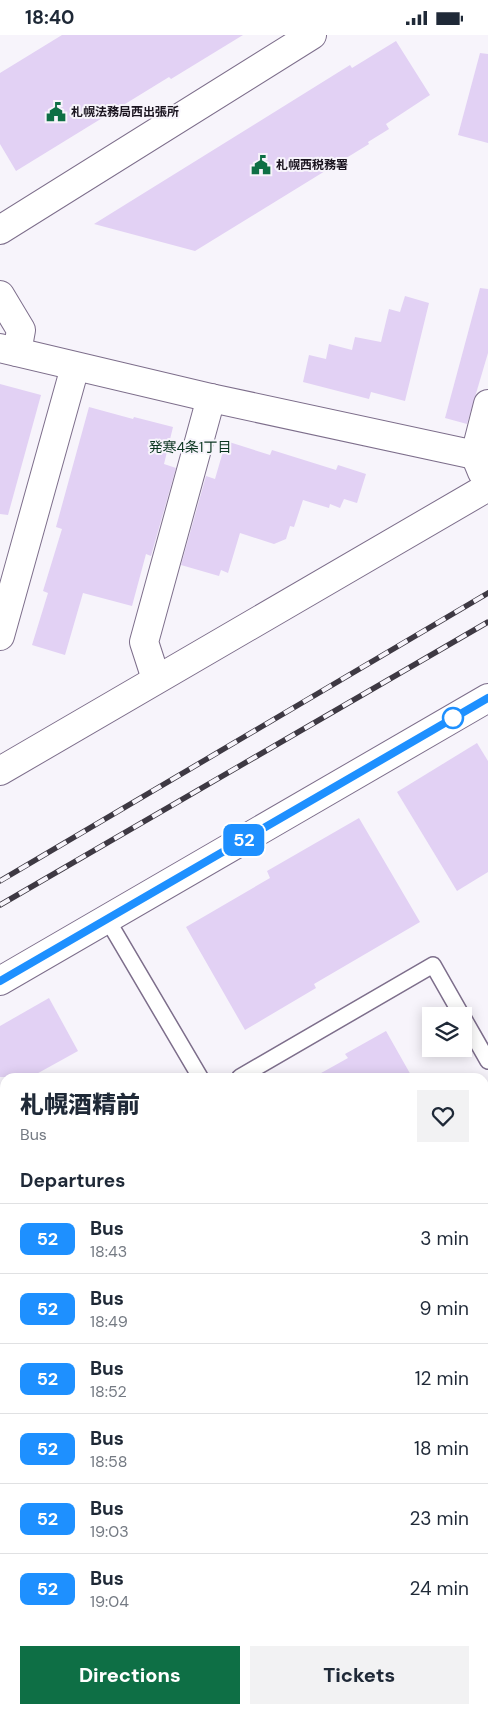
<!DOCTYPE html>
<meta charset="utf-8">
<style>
body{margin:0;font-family:"DM Sans","Noto Sans JP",sans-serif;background:#f2f2f3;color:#1f2937;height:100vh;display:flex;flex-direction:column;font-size:19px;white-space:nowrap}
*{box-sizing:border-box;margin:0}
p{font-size:16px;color:#747a83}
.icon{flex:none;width:28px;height:28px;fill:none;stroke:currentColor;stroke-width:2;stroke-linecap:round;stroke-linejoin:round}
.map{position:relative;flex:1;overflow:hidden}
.details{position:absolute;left:0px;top:1038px;width:489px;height:641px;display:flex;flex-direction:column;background:#fff;border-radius:15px 15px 0 0;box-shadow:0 2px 12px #0003}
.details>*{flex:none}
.badge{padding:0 10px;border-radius:8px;font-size:18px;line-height:32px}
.tools{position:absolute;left:422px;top:972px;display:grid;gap:10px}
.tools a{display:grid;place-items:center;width:50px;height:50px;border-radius:0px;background:#fff;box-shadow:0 2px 12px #0003;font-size:25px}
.map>.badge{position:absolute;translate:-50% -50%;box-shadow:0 0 0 2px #fff}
h2{padding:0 20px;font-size:19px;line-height:45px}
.round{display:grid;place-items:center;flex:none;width:52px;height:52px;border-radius:0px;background:#f2f2f3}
.headline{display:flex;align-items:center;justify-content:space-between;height:85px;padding:0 20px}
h1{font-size:24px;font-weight:800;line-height:38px}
.primary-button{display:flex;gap:10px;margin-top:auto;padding:10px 20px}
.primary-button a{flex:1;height:58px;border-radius:0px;background:#0e6f45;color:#fff;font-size:20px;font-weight:800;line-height:58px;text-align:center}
.primary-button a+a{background:#f2f2f3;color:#1f2937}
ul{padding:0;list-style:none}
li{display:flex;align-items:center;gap:15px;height:70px;padding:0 20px;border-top:1px solid #e0e1e3}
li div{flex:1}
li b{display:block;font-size:19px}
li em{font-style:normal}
li .badge{min-width:55px;font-weight:700;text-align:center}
.status{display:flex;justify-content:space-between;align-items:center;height:35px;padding:0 25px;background:#fff;direction:ltr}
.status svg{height:14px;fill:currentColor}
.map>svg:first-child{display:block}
.green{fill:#e4cafe}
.water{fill:#bd91e4}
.building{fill:#e2d1f4}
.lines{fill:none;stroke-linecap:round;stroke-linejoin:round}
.service-casing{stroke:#7d6e8b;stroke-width:18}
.minor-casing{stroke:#7d6e8b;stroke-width:30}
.tertiary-casing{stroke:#7d6e8b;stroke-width:30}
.service{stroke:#fff;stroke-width:15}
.minor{stroke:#fff;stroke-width:28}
.tertiary{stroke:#fff;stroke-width:28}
.rail-casing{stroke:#3e3943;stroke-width:5.5}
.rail{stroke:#f7f4fb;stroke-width:4;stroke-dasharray:11;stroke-linecap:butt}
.line-casing{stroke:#fff;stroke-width:11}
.line{stroke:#1e90ff;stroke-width:8}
.stop-dot{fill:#fff;stroke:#1e90ff;stroke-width:2.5}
.labels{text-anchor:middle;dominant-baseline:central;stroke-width:4;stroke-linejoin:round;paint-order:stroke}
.poi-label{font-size:12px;font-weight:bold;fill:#1a141f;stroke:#f7f4fb;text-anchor:start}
.neighbourhood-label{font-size:14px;fill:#09341f;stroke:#f7f4fb}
</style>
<div class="status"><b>18:40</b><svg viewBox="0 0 49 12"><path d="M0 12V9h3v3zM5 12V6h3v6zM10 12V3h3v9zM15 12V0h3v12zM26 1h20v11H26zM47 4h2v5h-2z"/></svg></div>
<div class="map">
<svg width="488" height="1678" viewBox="0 0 488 1678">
<rect width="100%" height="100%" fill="#f7f4fb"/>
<path class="green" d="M0 1594 5 1596V1674H171L181 1678H0Z"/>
<g class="water">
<path d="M0 1490 5 1493V1553L0 1550Z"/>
<path d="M273 1674H458L476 1678H293Z"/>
</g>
<g class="building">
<path d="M62 0H243L171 44 169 42 16 136 0 109V38Z"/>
<path d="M396 6 430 60 386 89 389 94 368 107 369 109 195 216 94 189 350 30 352 33Z"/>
<path d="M480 18 488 19V108L458 100Z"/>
<path d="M480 253 488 254V318L467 389 445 383Z"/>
<path d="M405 261 429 268 405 366 371 357 369 364 303 347 309 320 326 324 329 309 352 315 355 302 381 307 389 274 400 277Z"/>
<path d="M0 349 41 360 8 480 0 479Z"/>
<path d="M89 372 133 384 134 382 173 392 164 429 176 433 151 521 146 519 132 571 83 558 65 620 32 610 48 558 43 556 62 494 56 492Z"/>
<path d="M226 406 270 420 272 415 336 435 338 430 366 439 357 468 344 464 340 473 330 469 329 473 303 465 294 492 290 491 286 504 274 509 240 498 228 538 221 535 219 541 181 530 206 441 215 444Z"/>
<path d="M477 708 488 726V837L457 856 397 757Z"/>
<path d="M359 783 420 887 314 949 316 953 245 995 186 892 270 843 267 836Z"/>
<path d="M49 963 78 1016 31 1042H0V991Z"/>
<path d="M386 996 412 1042H314L348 1023 345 1019Z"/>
</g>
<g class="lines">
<defs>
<g id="service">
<path d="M107 884 200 1042"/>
<path d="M464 984 488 1026"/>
<path d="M240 1042 433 930 462 981"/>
<path d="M484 1070 488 1068"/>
</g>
<g id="minor">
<path d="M0 195 312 0"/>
<path d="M0 260 21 295 17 317"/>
<path d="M0 313 211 363 475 420"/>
<path d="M482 437 475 420 488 369"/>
<path d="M0 601 75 332"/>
<path d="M156 644 144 607 211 363"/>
<path d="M0 736 488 452"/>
<path d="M0 1359 5 1363"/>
<path d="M484 1562 488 1563"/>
</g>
<path id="tertiary" d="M0 946 488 663"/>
</defs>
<use href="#service" class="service-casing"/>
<use href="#minor" class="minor-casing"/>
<use href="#tertiary" class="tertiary-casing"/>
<use href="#service" class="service"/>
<use href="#minor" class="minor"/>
<use href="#tertiary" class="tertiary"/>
<defs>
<g id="rail">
<path d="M0 846 488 558"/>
<path d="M0 870 488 587"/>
</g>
</defs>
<use href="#rail" class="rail-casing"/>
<use href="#rail" class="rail"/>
</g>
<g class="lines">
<defs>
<path id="line" d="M0 946 488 663"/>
</defs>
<use href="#line" class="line-casing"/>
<use href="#line" class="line"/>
</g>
<defs>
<symbol id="civic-bare" viewBox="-9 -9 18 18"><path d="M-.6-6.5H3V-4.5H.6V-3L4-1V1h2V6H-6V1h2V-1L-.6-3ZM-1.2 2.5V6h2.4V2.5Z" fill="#0e6f45" stroke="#f7f4fb" stroke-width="2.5" paint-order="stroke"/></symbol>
</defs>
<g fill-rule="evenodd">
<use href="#civic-bare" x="42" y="63" width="28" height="28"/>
<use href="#civic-bare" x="247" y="116" width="28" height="28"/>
</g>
<circle class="stop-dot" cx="453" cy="683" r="10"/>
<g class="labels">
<g class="poi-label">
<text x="71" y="77">札幌法務局西出張所</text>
<text x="276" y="130">札幌西税務署</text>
</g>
<g class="neighbourhood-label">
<text x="190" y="412">発寒4条1丁目</text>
</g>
</g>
</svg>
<div class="tools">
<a><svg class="icon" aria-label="layers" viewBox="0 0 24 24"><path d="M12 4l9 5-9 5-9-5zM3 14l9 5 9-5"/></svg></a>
</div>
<b class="badge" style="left:244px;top:805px;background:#1e90ff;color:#fff">52</b>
<section class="details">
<div class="headline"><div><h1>札幌酒精前</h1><p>Bus</p></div><a class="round"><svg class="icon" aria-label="heart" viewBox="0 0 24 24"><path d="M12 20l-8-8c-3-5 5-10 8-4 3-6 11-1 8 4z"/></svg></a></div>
<h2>Departures</h2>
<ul>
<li><span class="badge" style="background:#1e90ff;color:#fff">52</span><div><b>Bus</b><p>18:43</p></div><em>3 min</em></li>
<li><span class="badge" style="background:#1e90ff;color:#fff">52</span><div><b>Bus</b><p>18:49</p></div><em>9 min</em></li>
<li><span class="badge" style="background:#1e90ff;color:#fff">52</span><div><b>Bus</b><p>18:52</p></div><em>12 min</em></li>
<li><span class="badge" style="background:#1e90ff;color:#fff">52</span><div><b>Bus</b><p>18:58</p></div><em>18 min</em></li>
<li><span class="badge" style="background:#1e90ff;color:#fff">52</span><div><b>Bus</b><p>19:03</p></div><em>23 min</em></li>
<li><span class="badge" style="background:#1e90ff;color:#fff">52</span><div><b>Bus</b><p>19:04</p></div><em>24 min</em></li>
</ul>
<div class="primary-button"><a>Directions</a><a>Tickets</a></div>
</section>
</div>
